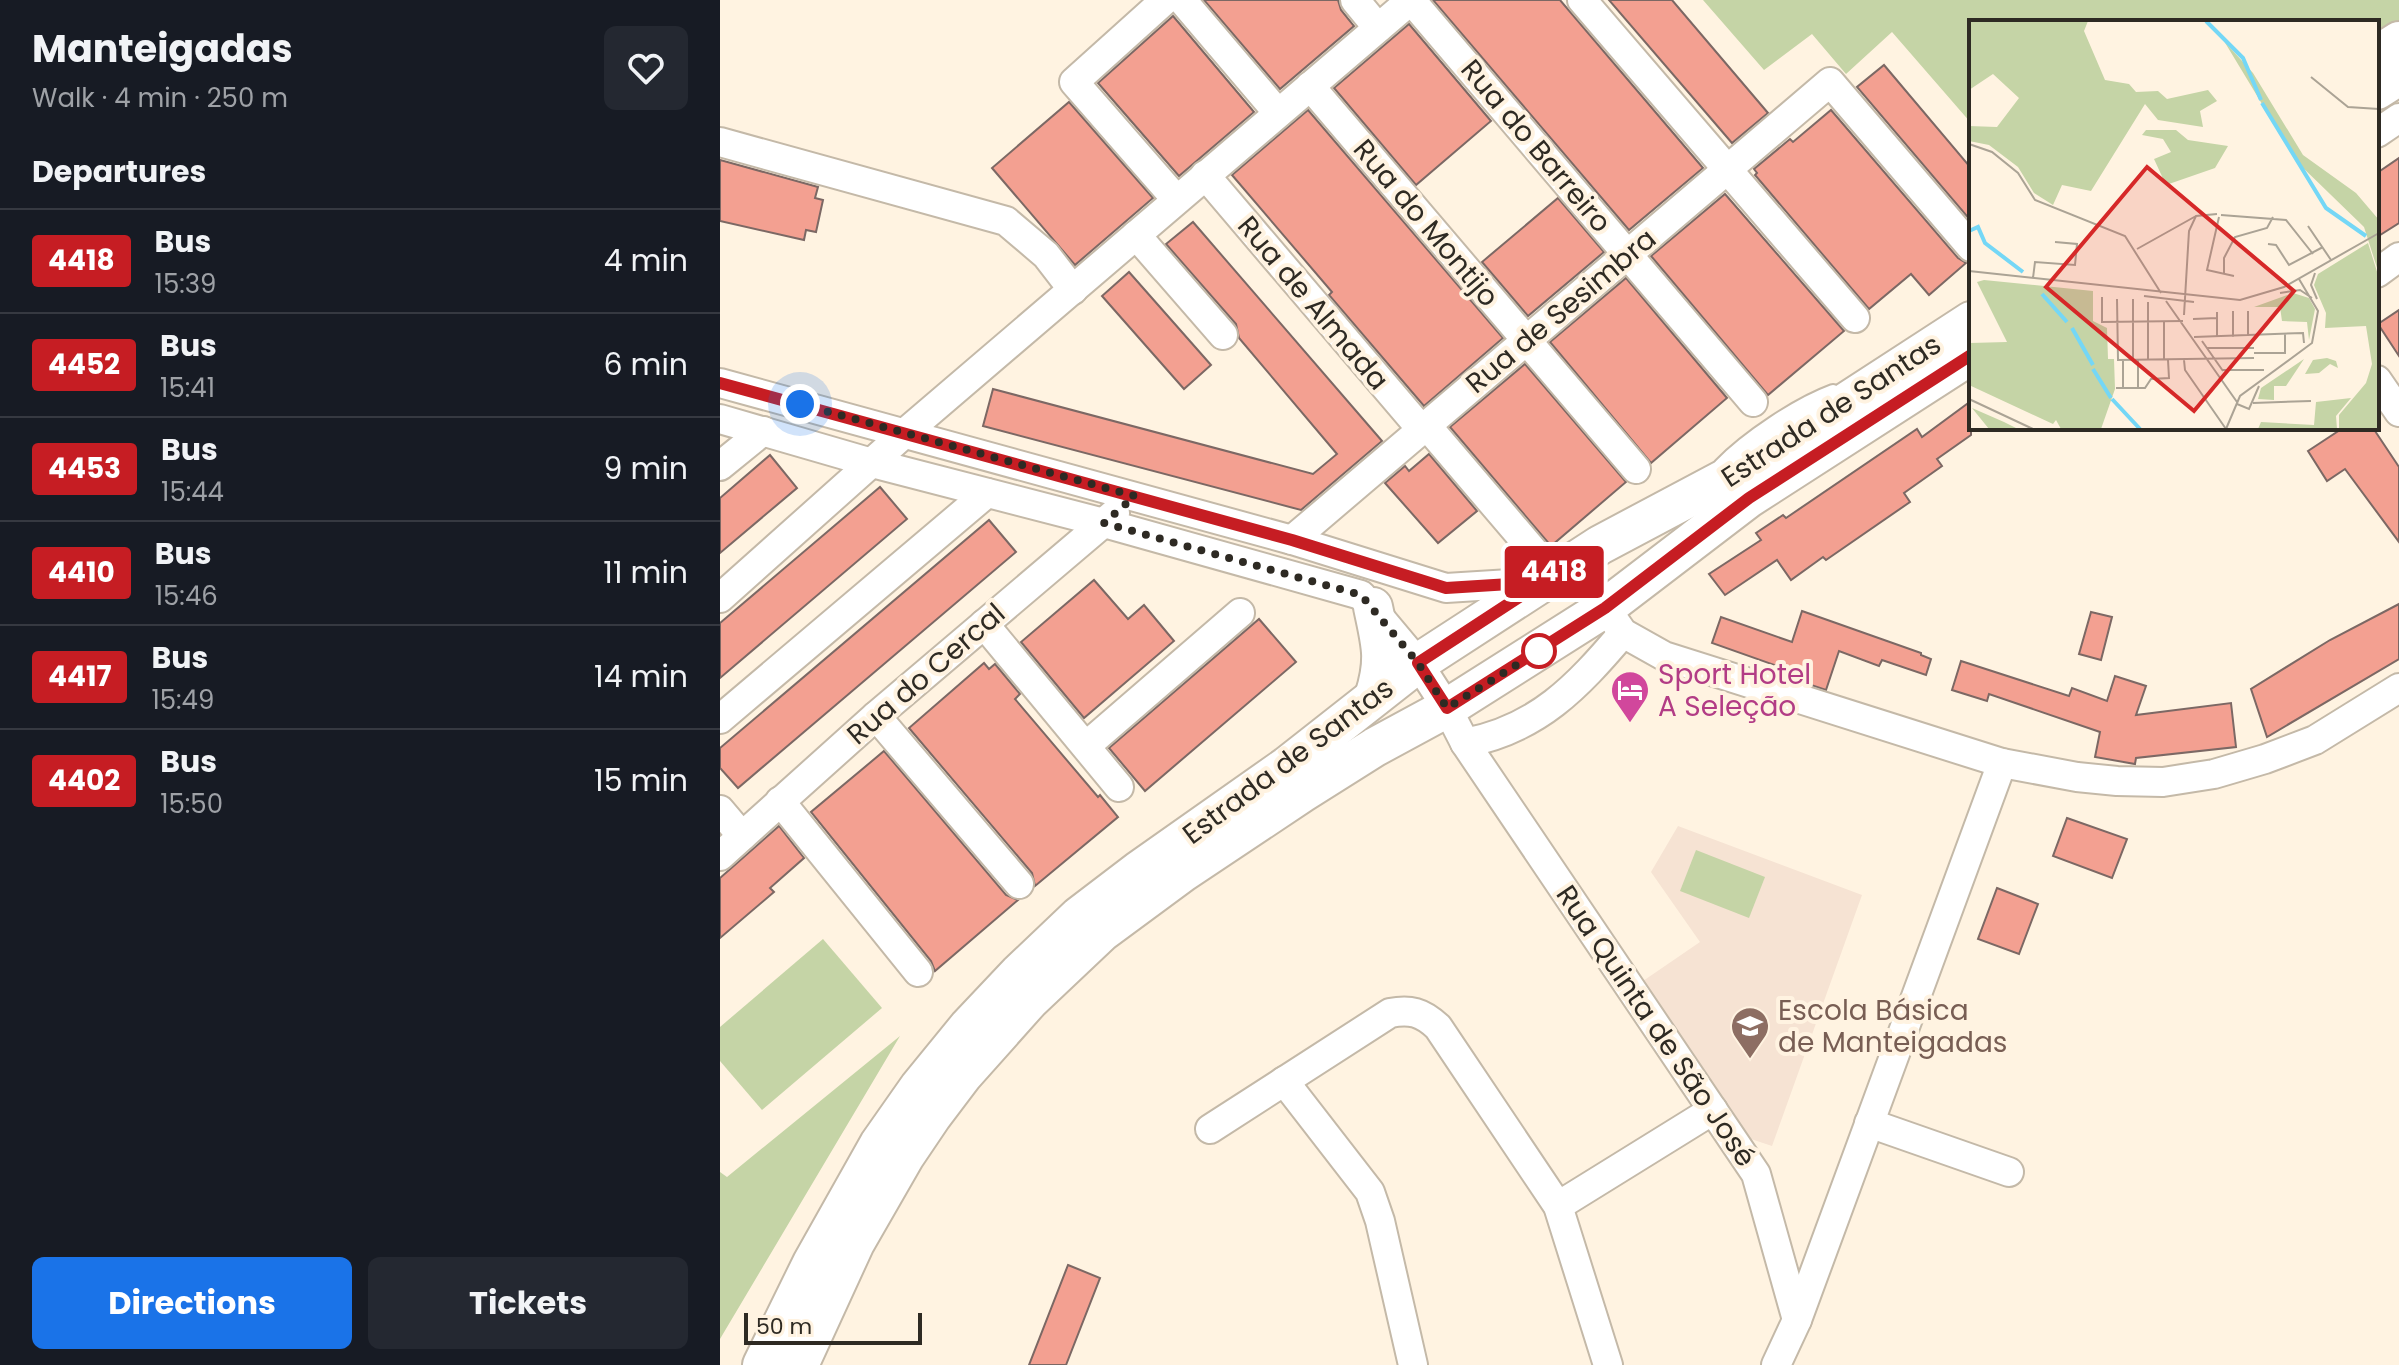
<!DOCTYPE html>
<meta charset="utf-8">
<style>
body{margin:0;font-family:Poppins,sans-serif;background:#242831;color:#f1f3f6;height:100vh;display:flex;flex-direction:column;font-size:30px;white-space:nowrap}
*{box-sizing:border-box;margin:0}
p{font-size:26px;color:#9ea1a6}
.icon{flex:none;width:44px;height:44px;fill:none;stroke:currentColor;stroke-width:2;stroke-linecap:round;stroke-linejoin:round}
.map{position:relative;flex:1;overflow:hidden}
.side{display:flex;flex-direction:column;background:#171b24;width:720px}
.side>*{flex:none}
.badge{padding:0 16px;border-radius:6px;font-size:28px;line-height:52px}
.scale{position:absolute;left:24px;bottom:20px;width:178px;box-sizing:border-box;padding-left:8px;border:4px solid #2e2a23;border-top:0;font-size:22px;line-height:28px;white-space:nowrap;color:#2e2a23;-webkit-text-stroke:6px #fff3e1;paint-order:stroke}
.you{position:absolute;width:40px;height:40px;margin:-20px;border:6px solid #fff;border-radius:50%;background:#1a73e8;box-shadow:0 0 0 12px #1a73e833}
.map>.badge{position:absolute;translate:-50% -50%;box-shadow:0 0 0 4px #fff}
h2{padding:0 32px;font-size:30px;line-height:72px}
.round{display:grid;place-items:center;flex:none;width:84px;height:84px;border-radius:12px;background:#242831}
.overview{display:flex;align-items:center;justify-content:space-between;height:136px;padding:0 32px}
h1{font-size:38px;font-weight:700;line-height:60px}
.primary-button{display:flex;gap:16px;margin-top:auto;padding:16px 32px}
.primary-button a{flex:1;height:92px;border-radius:12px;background:#1a73e8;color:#fff;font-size:32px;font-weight:700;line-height:92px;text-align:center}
.primary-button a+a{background:#242831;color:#f1f3f6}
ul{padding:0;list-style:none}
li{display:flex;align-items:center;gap:24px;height:104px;padding:0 32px;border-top:2px solid #363941}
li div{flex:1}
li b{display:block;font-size:30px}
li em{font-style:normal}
li .badge{min-width:88px;font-weight:700;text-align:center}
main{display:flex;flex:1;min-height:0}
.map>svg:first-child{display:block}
.education{fill:#f6e3d3}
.green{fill:#c5d4a6}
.building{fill:#f3a091;stroke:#7c6864;stroke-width:2}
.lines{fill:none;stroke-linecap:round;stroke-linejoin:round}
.service-casing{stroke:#c4b9a8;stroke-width:18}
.minor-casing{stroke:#c4b9a8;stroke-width:32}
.secondary-casing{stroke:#c4b9a8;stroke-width:42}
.service{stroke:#fff;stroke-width:14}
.minor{stroke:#fff;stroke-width:28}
.secondary{stroke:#fff;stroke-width:38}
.line-casing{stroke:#fff;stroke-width:18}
.line{stroke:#c61d23;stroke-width:12}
.walk{stroke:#2e2a23;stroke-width:8;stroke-dasharray:0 14.4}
.stop-dot{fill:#fff;stroke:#c61d23;stroke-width:4}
.labels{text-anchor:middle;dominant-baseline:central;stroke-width:8;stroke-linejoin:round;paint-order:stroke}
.street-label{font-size:28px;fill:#2e2a23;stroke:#fff3e1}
.hotel-label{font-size:28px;fill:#b23c85;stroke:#fff3e1;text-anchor:start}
.education-label{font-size:28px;fill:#785e54;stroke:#fff3e1;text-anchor:start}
.inset-river{fill:none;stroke:#74d7f6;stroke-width:4}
.inset-road{fill:none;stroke:#aba395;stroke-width:2}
.view{fill:#d62828;fill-opacity:0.15;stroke:#d62828;stroke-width:4}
.inset-edge{fill:none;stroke:#2e2a23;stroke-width:4}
</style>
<main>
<section class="side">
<div class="overview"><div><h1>Manteigadas</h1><p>Walk · 4 min · 250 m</p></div><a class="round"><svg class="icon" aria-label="heart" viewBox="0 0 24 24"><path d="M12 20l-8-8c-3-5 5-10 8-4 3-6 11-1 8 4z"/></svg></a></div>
<h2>Departures</h2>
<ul>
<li><span class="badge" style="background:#c61d23;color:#fff">4418</span><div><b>Bus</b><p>15:39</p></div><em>4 min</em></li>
<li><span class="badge" style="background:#c61d23;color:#fff">4452</span><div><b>Bus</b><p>15:41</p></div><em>6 min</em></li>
<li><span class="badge" style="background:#c61d23;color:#fff">4453</span><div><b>Bus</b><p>15:44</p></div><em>9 min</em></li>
<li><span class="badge" style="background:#c61d23;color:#fff">4410</span><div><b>Bus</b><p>15:46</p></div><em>11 min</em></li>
<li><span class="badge" style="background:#c61d23;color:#fff">4417</span><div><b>Bus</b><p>15:49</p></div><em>14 min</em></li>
<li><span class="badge" style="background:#c61d23;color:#fff">4402</span><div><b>Bus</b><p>15:50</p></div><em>15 min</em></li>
</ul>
<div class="primary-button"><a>Directions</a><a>Tickets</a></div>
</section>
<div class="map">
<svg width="1679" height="1365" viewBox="0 0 1679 1365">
<rect width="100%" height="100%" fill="#fff3e1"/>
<path class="education" d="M958 826 1142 895 1052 1146 1031 1139 923 981 980 942 931 872Z"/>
<g class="green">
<path d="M983 0H1679V20L1657 34V22H1251V123L1172 32 1126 74 1092 34 1044 70Z"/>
<path d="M976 850 1045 877 1029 918 960 891Z"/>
<path d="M103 939 162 1008 42 1110 0 1061V1027Z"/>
<path d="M180 1036 0 1339V1172L7 1177Z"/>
</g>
<g class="building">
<path d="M484 0H618L621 10 634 26 560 89Z"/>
<path d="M713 0H840L983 168 909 230Z"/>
<path d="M889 0H952L1048 113 1012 143Z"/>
<path d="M453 16 534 112 459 176 378 83Z"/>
<path d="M689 24 771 121 696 185 614 88Z"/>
<path d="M1164 65 1251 168V221L1137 87Z"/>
<path d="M349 102 433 198 355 265 272 168Z"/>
<path d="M588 110 783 338 704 406 609 295 612 292 512 175Z"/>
<path d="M1111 110 1238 258 1246 263 1209 295 1191 274 1149 309 1035 175 1037 173 1034 169 1070 139 1073 142Z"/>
<path d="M1679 158V223L1657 237V173Z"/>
<path d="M0 160 98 187 95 198 103 200 96 232 86 230 84 240 0 221Z"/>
<path d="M1005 194 1124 331 1048 395 931 256Z"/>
<path d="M838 198 884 252 808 316 762 262Z"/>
<path d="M473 222 662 441 581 510 263 426 273 389 593 474 617 454 519 338 516 324 446 244Z"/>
<path d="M409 272 491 365 464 389 382 296Z"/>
<path d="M906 278 1007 398 931 463 830 342Z"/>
<path d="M1679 310V356L1658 324Z"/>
<path d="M805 364 906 482 831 546 730 427Z"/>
<path d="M1251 401V435L1217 459 1222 466 1184 493 1190 502 1106 560 1103 557 1071 580 1057 560 1005 595 989 574 1041 540 1036 533 1063 515 1066 518 1197 429 1202 437Z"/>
<path d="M1623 428H1653L1679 467V542L1625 469 1607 481 1588 451Z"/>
<path d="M709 454 757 511 718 543 665 483 685 466 689 471Z"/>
<path d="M50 455 77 488 0 553V498Z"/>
<path d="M160 487 187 519 0 678V623Z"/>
<path d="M269 520 296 552 18 788 0 768V748Z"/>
<path d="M374 580 408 619 424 605 454 641 364 718 301 642Z"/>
<path d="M1679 604V659L1547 737 1531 689 1610 640Z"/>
<path d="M1082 611 1201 653V655L1211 659 1206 675 1162 660 1159 666 1119 651 1106 690 1061 675 1063 668 992 643 1001 617 1072 642Z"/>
<path d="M1371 612 1392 617 1381 660 1359 654Z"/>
<path d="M539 619 576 662 425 791 389 748Z"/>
<path d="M1241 661 1349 696 1352 688 1387 701 1395 676 1426 686 1416 715 1511 703 1516 747 1416 758 1415 764 1375 757 1380 732 1269 694 1267 701 1232 690Z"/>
<path d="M264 663 269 669 275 664 300 694 295 699 378 797 380 795 398 817 315 886 312 873 189 728Z"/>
<path d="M164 751 286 895 298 900 215 971 211 961 91 812Z"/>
<path d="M1347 818 1407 839 1392 878 1333 856Z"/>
<path d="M59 826 84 858 50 888 54 892 0 938V878Z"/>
<path d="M1277 888 1318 904 1299 954 1258 939Z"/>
<path d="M348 1265 380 1278 346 1365H309Z"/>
</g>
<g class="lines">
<defs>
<path id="service" d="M1001 466C1027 439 1078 405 1113 392"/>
<g id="minor">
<path d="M445 0 354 82 456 199"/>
<path d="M462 0 558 113"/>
<path d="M635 0 658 28"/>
<path d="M691 0 1033 402"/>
<path d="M862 0 1135 318"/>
<path d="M590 86 916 469"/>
<path d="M1657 133 1679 118"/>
<path d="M0 142 286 221 326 255 353 290"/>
<path d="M485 175 702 430"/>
<path d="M416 235 503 335"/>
<path d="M1657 273 1679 257"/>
<path d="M1657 380 1679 412"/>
<path d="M0 383 572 540 726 588 790 584 842 569 857 573 876 594 903 633 944 656 1282 763 1357 777 1397 781 1443 782 1494 774 1545 759 1595 740 1679 688"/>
<path d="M0 419 152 463 384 523 641 595 698 663 727 708 745 743 1036 1174 1077 1320 1056 1365"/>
<path d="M707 426 816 554"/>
<path d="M0 466 43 431"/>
<path d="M572 540 1110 82 1251 247"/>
<path d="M0 598 186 432 691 0"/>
<path d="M264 624 399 787"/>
<path d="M156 716 299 884"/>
<path d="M0 719 267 493"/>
<path d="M745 743C818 729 857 687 903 633"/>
<path d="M366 746 520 613"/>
<path d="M60 801 198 972"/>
<path d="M0 810 22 836"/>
<path d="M0 856 156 716 395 513"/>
<path d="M564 1081 650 1192 660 1221 693 1365"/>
<path d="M1149 1123 1289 1172"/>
<path d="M490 1129 670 1013C690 1009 702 1012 718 1027L838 1206 888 1365"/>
<path d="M838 1206 993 1110"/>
<path d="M1077 1320 1282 763"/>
</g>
<g id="secondary">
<path d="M1657 55 1679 41"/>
<path d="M1657 90 1679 76"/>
<path d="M653 607C661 645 666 659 654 697"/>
<path d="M42 1365 92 1263 159 1144 199 1087 248 1027 299 973 359 916 418 871 567 766 698 663 880 545 1023 469 1251 321"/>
<path d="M79 1365 135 1243 185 1156 212 1116 243 1075 309 1001 382 932 462 873 582 793 655 747 727 708 885 608 1029 498 1251 355"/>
</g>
</defs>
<use href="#service" class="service-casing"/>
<use href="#minor" class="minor-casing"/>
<use href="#secondary" class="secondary-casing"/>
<use href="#service" class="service"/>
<use href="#minor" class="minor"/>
<use href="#secondary" class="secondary"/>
</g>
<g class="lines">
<defs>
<path id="line" d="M0 383 572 540 726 588 790 584 842 569 698 663 727 708 885 608 1029 498 1251 355"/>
</defs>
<use href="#line" class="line-casing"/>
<use href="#line" class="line"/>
<path class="walk" d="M80 404 415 496 384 523 641 595 698 663 727 708 819 651"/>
</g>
<defs>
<symbol id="hotel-pin" viewBox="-11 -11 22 30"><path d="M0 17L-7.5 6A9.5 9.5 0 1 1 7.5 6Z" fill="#d1479c" stroke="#fff3e1"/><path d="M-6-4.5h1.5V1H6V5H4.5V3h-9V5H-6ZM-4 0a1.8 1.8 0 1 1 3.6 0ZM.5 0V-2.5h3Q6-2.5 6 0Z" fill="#fff"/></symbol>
<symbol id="school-pin" viewBox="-11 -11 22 30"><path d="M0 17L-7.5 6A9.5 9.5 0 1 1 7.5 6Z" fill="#8d6e63" stroke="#fff3e1"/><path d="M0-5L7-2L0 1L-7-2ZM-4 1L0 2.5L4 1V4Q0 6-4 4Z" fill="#fff"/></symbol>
</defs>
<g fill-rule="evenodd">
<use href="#hotel-pin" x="888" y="668" width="44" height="60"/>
<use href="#school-pin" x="1008" y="1004" width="44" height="60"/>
</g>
<circle class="stop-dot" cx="819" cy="651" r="16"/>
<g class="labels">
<g class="street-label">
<text transform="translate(816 146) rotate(50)">Rua do Barreiro</text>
<text transform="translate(706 223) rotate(50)">Rua do Montijo</text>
<text transform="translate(593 303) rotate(50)">Rua de Almada</text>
<text transform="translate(841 311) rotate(-40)">Rua de Sesimbra</text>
<text transform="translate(1111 411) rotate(-33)">Estrada de Santas</text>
<text transform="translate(206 674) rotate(-41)">Rua do Cercal</text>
<text transform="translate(568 761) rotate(-37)">Estrada de Santas</text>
<text transform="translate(936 1026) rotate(56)">Rua Quinta de São José</text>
</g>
<g class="hotel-label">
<text x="938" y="674">Sport Hotel<tspan x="938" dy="32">A Seleção</tspan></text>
</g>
<g class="education-label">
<text x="1058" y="1010">Escola Básica<tspan x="1058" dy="32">de Manteigadas</tspan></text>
</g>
</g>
<g transform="translate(1249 20)">
<rect width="410" height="410" fill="#fff3e1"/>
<path d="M0 1H119L115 11 136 60 160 64 167 72 189 71 198 79 239 70 248 81 231 91 234 107 189 100 176 84 122 171 93 165 84 185 65 173 49 147 20 125 0 121V106L28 107 50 78 24 54 0 70ZM255 21 284 53 334 135 387 173 410 200V254L395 207 328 142ZM177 110H207L219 120 259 126 246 148 197 165 185 139 202 132 194 119 173 115ZM399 223 410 258V409H370V395L397 363 403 344 397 306 356 308 357 293 345 265 349 254ZM15 260 124 271V301L138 308 139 339H145L146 369 132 409H92L87 400 84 404 0 365 1 323 38 322 8 262ZM324 273 340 278 346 289 340 320 338 302 313 301 311 287H285ZM358 338 367 341 369 348 361 344 350 353 336 354 344 340ZM335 339 317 366H305V380L289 379 292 368ZM382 378 367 396 368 409H289L292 402 345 405 347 382ZM3 388 35 402 49 409H20Z" fill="#c5d4a6"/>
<path class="inset-river" d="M237 1 274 38 292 80M293 83 357 188 397 216M0 211 9 207 16 223 54 252M73 274 98 302M103 308 124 345M124 349 142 378M143 379 171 409"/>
<path class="inset-road" d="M342 57 379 87 410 89M0 124 23 132 49 153 66 180 156 216 192 273M252 195 317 200 344 234M250 197 238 250 265 256M339 206 362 240M299 224 307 225 320 245 354 227M168 229 227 196M0 251 271 280 315 267 410 213M346 253 342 265 348 279M255 254V238L266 217 298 208 304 197M64 258 66 242 106 245 108 224 86 222M311 273 331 270 343 278M175 276 225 282M133 277V302L214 301M148 279 149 340 285 338M164 279V340M197 281 268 382M179 282V340M264 291V317M215 295 220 211 227 196 248 194M224 299 248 298M195 301V340M279 316V291M225 317 334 313 335 323M248 317V292M233 321 254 351M238 328H285M285 333H316V314M154 340V368M169 340V368M215 340 216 350 257 409M253 350H295M147 368H176L182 359 200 358 199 340M0 379 64 409M284 383 342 381M268 384 280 389 290 366M257 409 271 376 343 323 349 291 330 259"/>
<path class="view" d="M178 147 325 271 225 391 77 267Z"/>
<rect width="410" height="410" class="inset-edge"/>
</g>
</svg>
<div class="scale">50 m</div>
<div class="you" style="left:80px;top:404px"></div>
<b class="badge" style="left:834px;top:572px;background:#c61d23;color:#fff">4418</b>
</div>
</main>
